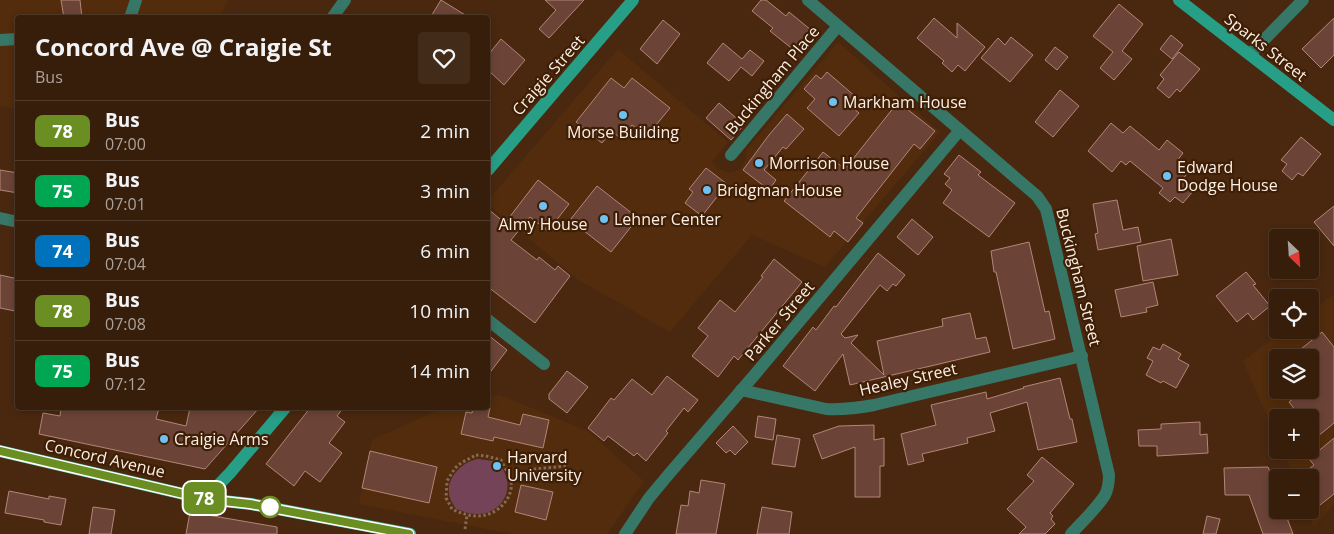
<!DOCTYPE html>
<meta charset="utf-8">
<style>
body{margin:0;font-family:"Open Sans",sans-serif;background:#422b19;color:#f1f3f6;height:100vh;display:flex;flex-direction:column;font-size:19px;white-space:nowrap}
*{box-sizing:border-box;margin:0}
p{font-size:16px;color:#aaa29d}
.icon{flex:none;width:28px;height:28px;fill:none;stroke:currentColor;stroke-width:2;stroke-linecap:round;stroke-linejoin:round}
.map{position:relative;flex:1;overflow:hidden}
.drawer{position:absolute;left:15px;top:15px;width:475px;height:395px;display:flex;flex-direction:column;background:#371e0b;border-radius:5px;box-shadow:0 2px 8px #0003,0 0 0 1px #513c2c}
.drawer>*{flex:none}
.badge{padding:0 10px;border-radius:8px;font-size:18px;line-height:32px}
.needle{width:32px;rotate:155deg}
.fabs{position:absolute;left:1269px;top:229px;display:grid;gap:10px}
.fabs a{display:grid;place-items:center;width:50px;height:50px;border-radius:5px;background:#371e0b;box-shadow:0 2px 8px #0003,0 0 0 1px #513c2c;font-size:25px}
.map>.badge{position:absolute;translate:-50% -50%;box-shadow:0 0 0 2px #fff}
.round{display:grid;place-items:center;flex:none;width:52px;height:52px;border-radius:5px;background:#422b19}
.overview{display:flex;align-items:center;justify-content:space-between;height:85px;padding:0 20px}
h1{font-size:24px;font-weight:700;line-height:38px}
ul{padding:0;list-style:none}
li{display:flex;align-items:center;gap:15px;height:60px;padding:0 20px;border-top:1px solid #513c2c}
li div{flex:1}
li b{display:block;font-size:19px}
li em{font-style:normal}
li .badge{min-width:55px;font-weight:700;text-align:center}
.map>svg:first-child{display:block}
.built{fill:#522c0c;fill-rule:evenodd}
.green{fill:#754357}
.building{fill:#6c4337;stroke:#b48578}
.lines{fill:none;stroke-linecap:round;stroke-linejoin:round}
.path{stroke:#856b57;stroke-width:3;stroke-dasharray:2.5 2.5;stroke-linecap:butt}
.street{stroke:#367768;stroke-width:12}
.secondary{stroke:#279e86;stroke-width:12}
.primary{stroke:#47b79e;stroke-width:12}
.line-casing{stroke:#fff;stroke-width:11}
.line{stroke:#6b8e23;stroke-width:8}
.poi-dot{fill:#6ec2f3;stroke:#3e1e04;stroke-width:2}
.stop-dot{fill:#fff;stroke:#6b8e23;stroke-width:2.5}
.labels{text-anchor:middle;dominant-baseline:central;stroke-width:4.5;stroke-linejoin:round;paint-order:stroke}
.street-label{font-size:16px;fill:#fcefe6;stroke:#3e1e04}
.poi-label{font-size:16px;fill:#fcefe6;stroke:#3e1e04;text-anchor:start}
</style>
<div class="map">
<svg width="1334" height="534" viewBox="0 0 1334 534">
<rect width="100%" height="100%" fill="#49280f"/>
<g class="built">
<path d="M0 0H228L220 17 18 18 17 110 0 106Z"/>
<path d="M838 42 940 132 825 267 752 235 670 332 577 279 488 204V200L618 49 728 142 712 162 719 169 731 173 740 169 745 160 747 149Z"/>
<path d="M1334 294V504L1314 527 1307 510H1310V478L1294 477 1282 450H1310V418H1278L1277 440 1243 361 1285 330H1310V311ZM1278 358H1310V390H1278Z"/>
<path d="M500 395 588 431 644 481 607 534H511L359 504 372 440 442 408H488V396Z"/>
</g>
<path class="green" d="M478 459C484 460 492 460 497 463 502 466 504 471 506 476 512 495 499 513 479 514 471 514 464 512 456 509 454 505 451 502 450 498 444 480 461 462 478 459Z"/>
<g class="building">
<path d="M61 0H80L82 18H64Z"/>
<path d="M441 0 470 18H430Z"/>
<path d="M545 0H584L549 38 539 29 556 10Z"/>
<path d="M761 0H766L786 16 789 12 811 30 795 51 770 31 773 28 752 11Z"/>
<path d="M1119 4 1143 24 1122 51 1132 59 1114 80 1100 68 1113 52 1093 36Z"/>
<path d="M934 18 957 38V23L985 47 965 71 958 65 952 72 942 63 944 61 917 38Z"/>
<path d="M1334 18V55L1321 68 1302 49Z"/>
<path d="M663 20 680 34 657 64 640 49Z"/>
<path d="M1171 35 1183 45 1172 59 1160 49Z"/>
<path d="M1011 37 1033 55 1010 82 981 58 998 38 1005 45Z"/>
<path d="M501 39 525 60 504 85 488 70V55Z"/>
<path d="M723 43 742 59 750 50 764 61 752 76 741 67 729 81 707 63Z"/>
<path d="M1055 47 1068 57 1057 70 1045 60Z"/>
<path d="M1179 52 1200 69 1180 92 1177 89 1169 98 1157 88 1164 79 1160 75Z"/>
<path d="M827 72 857 98 850 106 859 113 839 136 807 108 815 99 804 89 816 75 821 79Z"/>
<path d="M611 78 624 88 632 78 670 108 647 136 632 125 621 139 612 131 602 143 576 122Z"/>
<path d="M1060 90 1079 106 1053 137 1035 122Z"/>
<path d="M898 102 935 131 920 149 914 144 856 218 863 223 848 242 834 231 830 237 784 201 823 152 845 169Z"/>
<path d="M719 103 744 125 731 140 706 118Z"/>
<path d="M787 114 804 129 786 149 783 147 764 170 776 180 769 190 743 170 769 135Z"/>
<path d="M1111 123 1123 133 1130 126 1159 150 1167 140 1183 153 1177 161 1189 171 1182 180 1194 190 1183 203 1175 197 1170 202 1159 193 1163 188 1130 161 1126 165 1121 161 1112 172 1088 151Z"/>
<path d="M1301 137 1321 154 1303 176 1298 173 1292 180 1282 171 1287 164 1281 160Z"/>
<path d="M959 155 981 172 978 175 1015 203 989 237 943 203 952 190 945 184 950 178 944 174Z"/>
<path d="M706 168 727 184 702 216 685 203 693 192 689 189Z"/>
<path d="M0 170 18 173V193L0 190Z"/>
<path d="M538 180 569 204 548 231 530 217 511 240 537 260 539 257 555 270 558 266 570 276 535 323 488 287V209L505 223Z"/>
<path d="M597 186 638 218 611 252 570 220Z"/>
<path d="M1117 200 1123 230 1138 227 1141 242 1098 250 1095 234 1098 233 1093 204Z"/>
<path d="M1334 206V246L1314 222Z"/>
<path d="M912 219 933 237 918 255 897 237Z"/>
<path d="M1171 239 1178 275 1143 281 1137 246Z"/>
<path d="M1029 242 1045 312 1049 311 1055 339 1013 349 996 272H994L991 251Z"/>
<path d="M878 253 905 275 896 286 893 284 887 291 880 285 841 334 845 338 858 335 851 343 884 375 877 341 943 326 942 319 970 313 976 339 986 337 990 352 850 385 843 354 815 391 783 366 813 327 816 330 834 306 836 307Z"/>
<path d="M774 259 802 282 738 360 734 356 718 377 692 356 708 336 698 328 720 300 735 312 763 277 761 276Z"/>
<path d="M1246 272 1256 284 1253 285 1270 306 1253 320 1248 313 1237 322 1216 296Z"/>
<path d="M0 275 18 279 15 297 18 298 15 311 0 308Z"/>
<path d="M1153 282 1158 305 1146 308 1147 312 1121 317 1115 290Z"/>
<path d="M1322 332 1334 347V423L1317 437 1310 428V418H1301L1289 402 1304 390H1310V385L1318 379 1310 369V358H1290Z"/>
<path d="M488 335 507 350 488 375Z"/>
<path d="M1163 344 1181 354 1178 359 1189 365 1176 388 1163 381 1161 383 1146 375 1153 361 1147 358 1153 347 1160 350Z"/>
<path d="M567 371 588 387 567 413 549 399V394Z"/>
<path d="M667 376 698 400 688 412 684 408 666 431 668 433 646 461 637 453 634 456 608 436 604 441 588 428 611 398 614 400 632 379 652 395Z"/>
<path d="M1060 378 1070 419H1072L1077 442 1038 450 1027 402 990 413 995 431 967 438 968 443 922 454 924 461 908 465 901 434 936 425 931 405 986 392 987 399 1024 388 1023 387Z"/>
<path d="M61 408H115L126 410 127 408H159L156 419 186 426 190 408H259L205 469 39 434 43 413 60 416Z"/>
<path d="M310 408H343L337 416 345 422 329 443 342 453 320 482 305 471 294 486 266 464Z"/>
<path d="M473 408H490L488 417 520 425 523 414 549 420 543 448 494 437 493 441 461 434 466 412 472 413Z"/>
<path d="M758 416 776 419 773 440 755 437Z"/>
<path d="M1200 422V435L1207 434 1208 453 1157 456V446H1139L1138 430 1161 429V424Z"/>
<path d="M874 425V440L884 438V466H880V497H855V447L822 459 813 435 839 426Z"/>
<path d="M733 426 748 442 735 455 730 450 726 453 716 443Z"/>
<path d="M777 435 800 439 795 467 772 464Z"/>
<path d="M1334 438V494L1320 505 1310 493 1316 487 1310 480V478H1308L1304 473 1314 465 1309 459Z"/>
<path d="M370 451 437 467 429 503 362 488Z"/>
<path d="M1042 457 1074 484 1050 513 1053 516 1051 519 1055 524 1045 534H1019L1026 527 1007 509 1034 481 1027 475Z"/>
<path d="M1268 467 1278 492V510H1284L1293 534H1263L1249 495H1225L1224 468Z"/>
<path d="M701 480 725 484 716 534H676L681 505 688 506 690 491 699 493Z"/>
<path d="M521 485 553 492 546 520 515 512Z"/>
<path d="M9 491 49 499V496L66 499 61 525 44 522V520L5 513Z"/>
<path d="M93 507 115 510 111 534H89Z"/>
<path d="M762 507 792 512 789 534H757Z"/>
<path d="M190 512 277 527V534H186Z"/>
<path d="M1207 516 1220 519 1216 534H1203Z"/>
</g>
<g class="lines">
<g class="path">
<path d="M476 455 486 456 501 460C504 466 509 474 511 481 514 499 496 516 478 516 469 516 460 513 452 509L446 498 447 481 455 468 461 463Z"/>
<path d="M511 480 535 469 566 466"/>
<path d="M465 529 467 515"/>
</g>
<g class="street">
<path d="M808 0 1037 196 1046 209 1109 475C1109 482 1108 489 1105 495 1097 508 1082 522 1071 534"/>
<path d="M130 18 136 0"/>
<path d="M332 18 345 0"/>
<path d="M0 40 18 39"/>
<path d="M1250 54 1303 0"/>
<path d="M731 155 838 26"/>
<path d="M0 218 18 222"/>
<path d="M488 320 544 364"/>
<path d="M741 390 826 409C843 410 858 408 874 405L1082 356"/>
<path d="M625 534 649 498 669 474 757 372 960 130"/>
</g>
<g class="secondary">
<path d="M1179 0 1334 120"/>
<path d="M488 170 633 0"/>
<path d="M205 499 230 473 285 408"/>
</g>
<path class="primary" d="M0 451 205 499 251 504 410 534"/>
</g>
<g class="lines">
<defs>
<path id="line" d="M0 451 205 499 250 504 409 534"/>
</defs>
<use href="#line" class="line-casing"/>
<use href="#line" class="line"/>
</g>
<g class="poi-dot">
<circle cx="833" cy="102" r="5"/>
<circle cx="623" cy="115" r="5"/>
<circle cx="759" cy="163" r="5"/>
<circle cx="1167" cy="176" r="5"/>
<circle cx="707" cy="190" r="5"/>
<circle cx="543" cy="206" r="5"/>
<circle cx="604" cy="219" r="5"/>
<circle cx="164" cy="439" r="5"/>
<circle cx="497" cy="466" r="5"/>
</g>
<circle class="stop-dot" cx="270" cy="507" r="10"/>
<g class="labels">
<g class="street-label">
<text transform="translate(1266 47) rotate(38)">Sparks Street</text>
<text transform="translate(548 75) rotate(-49)">Craigie Street</text>
<text transform="translate(772 80) rotate(-50)">Buckingham Place</text>
<text transform="translate(1079 277) rotate(76)">Buckingham Street</text>
<text transform="translate(779 321) rotate(-50)">Parker Street</text>
<text transform="translate(908 379) rotate(-13)">Healey Street</text>
<text transform="translate(105 458) rotate(13)">Concord Avenue</text>
</g>
<g class="poi-label">
<text x="843" y="102">Markham House</text>
<text x="623" y="132" text-anchor="middle">Morse Building</text>
<text x="769" y="163">Morrison House</text>
<text x="1177" y="167">Edward<tspan x="1177" dy="18">Dodge House</tspan></text>
<text x="717" y="190">Bridgman House</text>
<text x="614" y="219">Lehner Center</text>
<text x="543" y="224" text-anchor="middle">Almy House</text>
<text x="174" y="439">Craigie Arms</text>
<text x="507" y="457">Harvard<tspan x="507" dy="18">University</tspan></text>
</g>
</g>
</svg>
<div class="fabs">
<a><svg class="needle" viewBox="-14 -14 28 28"><path d="M0-13l5 13h-10z" fill="#e53935"/><path d="M0 13l5-13h-10z" fill="#aaa29d"/></svg></a>
<a><svg class="icon" aria-label="locate" viewBox="0 0 24 24"><circle cx="12" cy="12" r="6"/><path d="M12 2v4M12 18v4M2 12h4M18 12h4"/></svg></a>
<a><svg class="icon" aria-label="layers" viewBox="0 0 24 24"><path d="M12 4l9 5-9 5-9-5zM3 14l9 5 9-5"/></svg></a>
<a>+</a>
<a>−</a>
</div>
<b class="badge" style="left:204px;top:498px;background:#6b8e23;color:#fff">78</b>
<section class="drawer">
<div class="overview"><div><h1>Concord Ave @ Craigie St</h1><p>Bus</p></div><a class="round"><svg class="icon" aria-label="heart" viewBox="0 0 24 24"><path d="M12 20l-8-8c-3-5 5-10 8-4 3-6 11-1 8 4z"/></svg></a></div>
<ul>
<li><span class="badge" style="background:#6b8e23;color:#fff">78</span><div><b>Bus</b><p>07:00</p></div><em>2 min</em></li>
<li><span class="badge" style="background:#00a651;color:#fff">75</span><div><b>Bus</b><p>07:01</p></div><em>3 min</em></li>
<li><span class="badge" style="background:#0072bc;color:#fff">74</span><div><b>Bus</b><p>07:04</p></div><em>6 min</em></li>
<li><span class="badge" style="background:#6b8e23;color:#fff">78</span><div><b>Bus</b><p>07:08</p></div><em>10 min</em></li>
<li><span class="badge" style="background:#00a651;color:#fff">75</span><div><b>Bus</b><p>07:12</p></div><em>14 min</em></li>
</ul>
</section>
</div>
